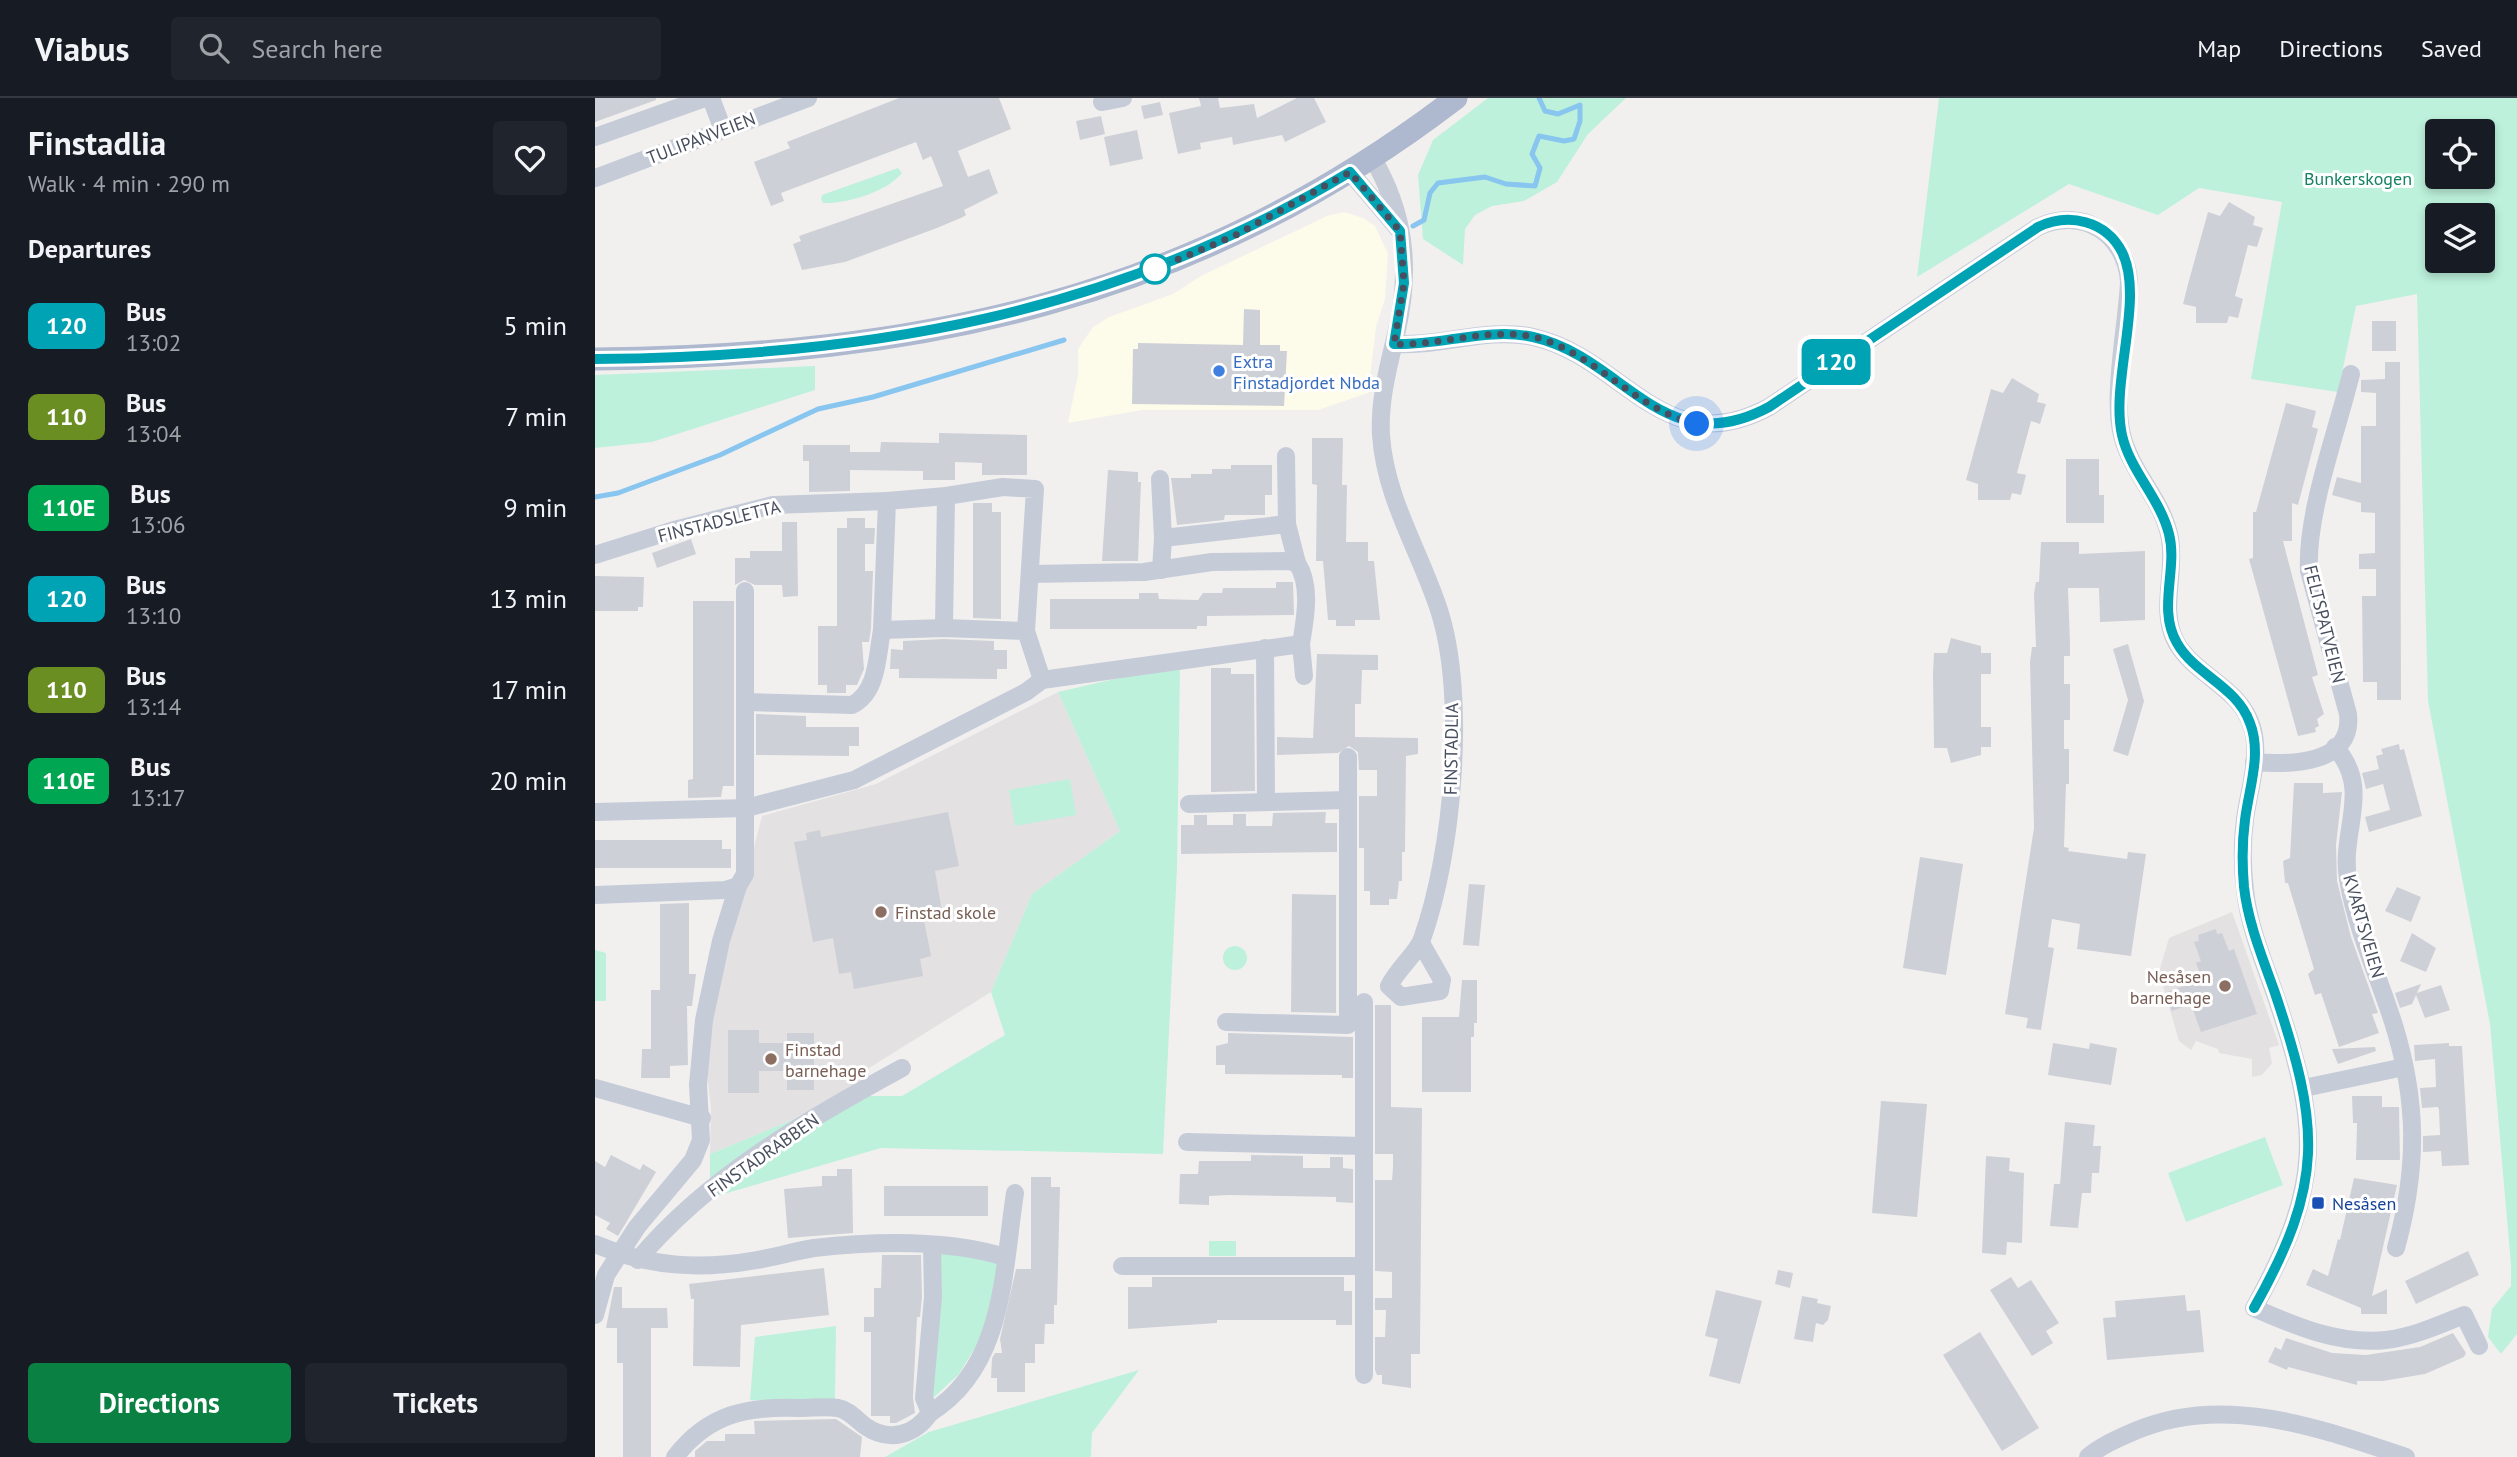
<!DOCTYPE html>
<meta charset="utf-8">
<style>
body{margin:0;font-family:"PT Sans",sans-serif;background:#20242c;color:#f1f3f6;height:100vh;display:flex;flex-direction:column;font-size:26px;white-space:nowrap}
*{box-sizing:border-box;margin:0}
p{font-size:23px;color:#9ea1a6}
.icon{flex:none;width:38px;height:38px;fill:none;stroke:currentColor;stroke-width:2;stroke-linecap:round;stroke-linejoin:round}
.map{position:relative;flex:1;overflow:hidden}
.sheet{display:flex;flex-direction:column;background:#171b24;width:595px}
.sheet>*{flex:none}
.badge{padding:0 14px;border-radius:10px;font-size:24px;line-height:46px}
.fabs{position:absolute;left:1830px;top:21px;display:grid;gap:14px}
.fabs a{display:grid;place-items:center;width:70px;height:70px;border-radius:7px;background:#171b24;box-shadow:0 4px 10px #0003;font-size:35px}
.you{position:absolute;width:35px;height:35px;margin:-18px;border:5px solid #fff;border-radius:50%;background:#1a73e8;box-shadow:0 0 0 10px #1a73e833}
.map>.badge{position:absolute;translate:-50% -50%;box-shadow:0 0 0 4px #fff}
h2{padding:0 28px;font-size:26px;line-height:63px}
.round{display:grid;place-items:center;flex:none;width:74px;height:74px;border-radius:7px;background:#20242c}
.head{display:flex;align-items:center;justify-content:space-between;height:119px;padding:0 28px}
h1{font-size:33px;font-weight:700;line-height:52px}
.button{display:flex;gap:14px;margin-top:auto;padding:14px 28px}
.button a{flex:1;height:80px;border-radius:7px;background:#0b8043;color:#fff;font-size:28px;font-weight:700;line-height:80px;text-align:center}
.button a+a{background:#20242c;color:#f1f3f6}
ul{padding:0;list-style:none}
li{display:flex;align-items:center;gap:21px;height:91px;padding:0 28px}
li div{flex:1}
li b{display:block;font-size:26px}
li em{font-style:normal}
li .badge{min-width:77px;font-weight:700;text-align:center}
header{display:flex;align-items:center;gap:42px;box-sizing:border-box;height:98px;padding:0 35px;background:#171b24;border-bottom:2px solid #363941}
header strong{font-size:33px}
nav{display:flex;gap:38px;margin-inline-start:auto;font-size:24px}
.search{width:490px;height:63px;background:#20242c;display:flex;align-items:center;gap:18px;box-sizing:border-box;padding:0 24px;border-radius:7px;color:#9ea1a6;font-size:26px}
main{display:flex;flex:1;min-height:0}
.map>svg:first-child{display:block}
.commercial{fill:#fdfbe9}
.education{fill:#e3e1e1}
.green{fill:#bdf1dc;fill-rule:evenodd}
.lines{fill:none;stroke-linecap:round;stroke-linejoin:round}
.stream{stroke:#88c5ef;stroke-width:5}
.building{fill:#ced0d7}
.minor{stroke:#c6cbd8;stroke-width:18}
.major{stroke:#aeb8cf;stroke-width:23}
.line-casing{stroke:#fff;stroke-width:16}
.line{stroke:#00a3b4;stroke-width:10}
.walk{stroke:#474e5e;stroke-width:7;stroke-dasharray:0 12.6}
.stop-dot{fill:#fff;stroke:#00a3b4;stroke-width:3.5}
.shop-dot{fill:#3f7fe0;stroke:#fff;stroke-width:2.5}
.education-dot{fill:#8d6e63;stroke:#fff;stroke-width:2.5}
.transit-dot{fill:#1a4fb4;stroke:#fff;stroke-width:2.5}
.labels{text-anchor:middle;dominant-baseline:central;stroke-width:6;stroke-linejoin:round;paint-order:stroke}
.street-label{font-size:18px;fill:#474e5e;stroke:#fff}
.park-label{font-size:18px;fill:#148362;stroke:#fff}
.shop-label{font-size:18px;fill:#366cbe;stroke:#fff;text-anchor:start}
.education-label{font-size:18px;fill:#785e54;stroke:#fff;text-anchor:start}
.transit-label{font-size:18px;fill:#164399;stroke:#fff;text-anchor:start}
</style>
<header>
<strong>Viabus</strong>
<div class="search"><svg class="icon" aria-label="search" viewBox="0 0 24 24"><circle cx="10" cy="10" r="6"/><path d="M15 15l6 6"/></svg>Search here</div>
<nav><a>Map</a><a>Directions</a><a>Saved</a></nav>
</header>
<main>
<section class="sheet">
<div class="head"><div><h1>Finstadlia</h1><p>Walk · 4 min · 290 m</p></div><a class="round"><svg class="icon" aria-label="heart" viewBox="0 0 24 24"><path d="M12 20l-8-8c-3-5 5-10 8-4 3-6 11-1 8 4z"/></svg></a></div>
<h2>Departures</h2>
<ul>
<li><span class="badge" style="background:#00a3b4;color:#fff">120</span><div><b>Bus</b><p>13:02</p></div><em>5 min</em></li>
<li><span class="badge" style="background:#6b8e23;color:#fff">110</span><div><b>Bus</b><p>13:04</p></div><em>7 min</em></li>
<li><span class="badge" style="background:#00a651;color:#fff">110E</span><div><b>Bus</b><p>13:06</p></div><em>9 min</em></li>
<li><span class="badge" style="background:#00a3b4;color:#fff">120</span><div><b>Bus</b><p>13:10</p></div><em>13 min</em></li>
<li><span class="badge" style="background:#6b8e23;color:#fff">110</span><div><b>Bus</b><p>13:14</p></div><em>17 min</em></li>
<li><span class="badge" style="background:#00a651;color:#fff">110E</span><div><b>Bus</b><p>13:17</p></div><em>20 min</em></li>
</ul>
<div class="button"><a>Directions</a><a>Tickets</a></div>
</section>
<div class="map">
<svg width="1922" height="1359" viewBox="0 0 1922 1359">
<rect width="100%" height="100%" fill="#f2f0ef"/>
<path class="commercial" d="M749 114 768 120 780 128 793 156 790 201 781 229 773 295 723 312H547L473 325 483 277V251L498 229 514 219 578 196 606 178 732 118Z"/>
<g class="education">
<path d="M463 594 525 733 437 796 396 894 274 970 255 998 115 1056 116 1009 112 976 117 917 167 718 281 686Z"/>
<path d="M1637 814 1684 947 1674 950 1677 965 1667 977 1657 979V961L1624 955 1623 951 1601 943 1596 952 1584 943 1564 874 1574 840Z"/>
</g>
<g class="green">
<path d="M893 0H1031L993 36 962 84 929 103 897 108 880 117 870 131 868 167 828 141 823 77 838 42Z"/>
<path d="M1344 0H1922V1236L1906 1256 1893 1239 1897 1211 1916 1188V1167L1895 926 1833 603 1822 196 1761 208 1743 294 1656 281 1687 104 1604 90 1563 117 1474 86 1322 179ZM1843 33H1888V79H1843ZM1843 117H1888V163H1843Z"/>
<path d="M303 70 307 75C292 94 251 106 228 105L226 101 227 97Z"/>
<path d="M220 268V292L57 344 0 350V277Z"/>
<path d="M585 566 582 770 568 1056 286 1050 115 1100V1056L255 998H307L410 937 396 894 437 796 525 733 463 594Z"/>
<path d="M475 681 481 717 420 728 414 692Z"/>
<circle cx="640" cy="860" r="12"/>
<path d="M0 852 11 855V903H0Z"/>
<path d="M1670 1039 1688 1087 1591 1124 1573 1075Z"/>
<rect x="614" y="1143" width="27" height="15"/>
<path d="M345 1153 405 1163 394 1227 364 1276 337 1301Z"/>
<path d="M241 1228 240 1303 155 1302 160 1239Z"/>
<path d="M544 1272 497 1335 496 1359H290L334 1334Z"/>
</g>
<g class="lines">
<g class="stream">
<path d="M818 128 829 122 835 95 843 85 890 79 911 86 940 88 945 70 937 56 944 38 969 43 979 41 985 23V7L963 16 950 13 944 0"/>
<path d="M0 399 23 395 125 357 223 311 278 299 469 242"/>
</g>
</g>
<g class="building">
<path d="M0 0H61V2L0 24Z"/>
<path d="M304 0H404L416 31 363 53 373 79 394 71 403 95 369 112 371 117 368 119 342 130 250 164 207 172 198 146 206 143 204 138 348 88 336 58 328 62 321 44 186 95 189 103 176 108 159 64 195 50 192 44Z"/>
<path d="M604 0H623L625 10 659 6 662 20 702 0H719L731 24 690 44 687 37 638 47 637 39 605 45 606 51 583 56 574 15 606 8Z"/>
<path d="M565 4 568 17 549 21 546 8Z"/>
<path d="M506 18 510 36 485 42 481 23Z"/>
<path d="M542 32 548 61 515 68 509 39Z"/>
<path d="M1634 104 1660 119 1658 127 1668 130 1662 149 1653 147 1640 198 1648 201 1643 220 1634 218 1632 225H1601V209L1588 206 1593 186 1613 114 1625 118Z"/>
<path d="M649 211 665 212V247H685V253H692L689 308 537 306 538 251H543V245L648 247Z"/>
<rect x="1777" y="223" width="24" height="30"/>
<path d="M1790 264H1805L1806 602H1782V584H1768L1767 498H1781V471H1764V456L1780 455V415L1766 414V405L1737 397 1742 379 1766 385V328H1781V295L1766 294V282L1790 281Z"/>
<path d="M1417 280 1444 296 1442 304 1451 306 1445 326 1436 323 1422 375 1431 377 1426 397 1417 395 1415 402H1383V386L1371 382 1396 291 1408 295Z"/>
<path d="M1691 305 1721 313 1717 329 1723 331 1703 407 1697 405V443H1688L1723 577 1717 579 1729 616 1722 621 1724 628 1720 630 1721 634 1703 638 1654 461 1658 460V414H1661Z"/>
<path d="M344 335 432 337V377H387V365L360 364V382H328V373L255 372V393L214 394V363H208V347H255V354H285L286 344 344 345Z"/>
<path d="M717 340H748L747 387H752L751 444H773V463H779L785 522H760V528H741V522H733L728 463H721L722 387 717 386Z"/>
<path d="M1471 361H1504V397H1509V425H1471Z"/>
<path d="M636 367H677V397H670V417H630L629 422 582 427 576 380H596V376H617V371H636Z"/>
<path d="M513 372 543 374V384H546L543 463H507Z"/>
<path d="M378 405H397V414H406V521L378 520Z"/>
<path d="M252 420H270V430H280L279 446H270V473H278L276 531 274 544H267L269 571 262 587H251V595H232V587H223V528H242V430H252Z"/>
<path d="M187 424H202L203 498 188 499 187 487H160L149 482 140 487V460H155V453H187Z"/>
<path d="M96 441 101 456 62 470 57 455Z"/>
<path d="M1446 444H1484V456L1550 453V522L1505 524 1504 490H1473L1475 546V558H1469V586H1475V622H1469V651H1474V686H1471L1469 749 1474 750 1473 753 1532 761 1533 754 1551 756 1536 858 1482 851 1485 826 1457 821 1453 849 1459 850 1446 932 1431 930 1433 920 1410 916 1439 730 1435 564 1437 549H1441L1439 496 1441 484H1444Z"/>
<path d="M0 478 49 479 48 509H43V513H0Z"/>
<path d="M681 484H698L699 517 612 518V528H602V531H455V501H544V495H563L564 501 603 502 608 495H627L628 490H681Z"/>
<path d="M98 503H139V688H128L126 699 93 700V682L98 681Z"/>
<path d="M1356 540 1386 548V555H1396V576H1386V629H1396V649H1386V657L1356 665 1352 650H1339L1338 575 1339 555H1352Z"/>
<path d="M349 541 399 543V552H412V571H402V581L304 580V571H295L296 551 308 552V543Z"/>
<path d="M1533 546 1549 603 1533 658 1518 653 1533 602 1518 551Z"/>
<path d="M722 556 783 557V572H767L766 606H760V639L823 640V656L811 658 810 754H807V783H804L802 801H794V807H775V793H769V750H764V698H782V672H764L763 654 754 648 743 655 682 657V639L718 640Z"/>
<path d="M616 570H636V576H659L660 693 616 694Z"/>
<path d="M161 616 211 618V629H264V648H254V658L161 657Z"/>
<path d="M1804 646 1805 652 1809 651 1827 718 1774 734 1770 719 1795 712 1788 686 1771 691 1767 675 1784 671 1781 658 1788 656 1786 651Z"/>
<path d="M1699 685H1728V695L1747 694 1741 747 1742 783 1756 839 1783 915 1777 916 1784 935 1744 949 1726 895 1720 897 1713 876 1719 871 1693 785H1690L1688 763 1695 760Z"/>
<path d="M353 714 364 768 340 773 348 819 329 822 336 858 325 861 328 878 259 891 256 874 244 876 238 840 218 844 199 744 212 742 211 735 225 732 226 739Z"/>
<path d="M731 714 730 725H742V754L586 756V727H599V717H612V727H638V716H651V728H677L678 715Z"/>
<path d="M0 742H127V751H136V770H0Z"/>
<path d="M1325 759 1368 766 1351 877 1308 870Z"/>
<path d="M874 786 890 787 884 848 868 847Z"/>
<path d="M1802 789 1826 799 1816 824 1790 813Z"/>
<path d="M697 796 741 797V915L696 914Z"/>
<path d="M94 805V876H101L97 908H92L93 967 75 968V980H46L47 951H56V892H65V806Z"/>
<path d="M1621 831 1622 836 1627 835 1634 853 1639 851 1662 916 1606 934 1596 906 1577 913 1570 895 1607 881 1601 865 1606 863 1599 844 1604 843 1603 837Z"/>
<path d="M1817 835 1841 850 1831 874 1805 863Z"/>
<path d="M867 882H882V925H879V939H876V994H827V919H864Z"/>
<path d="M1826 886 1822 895 1846 887 1855 912 1830 920 1821 897 1817 906 1805 910 1800 895Z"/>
<path d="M780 907H796V1009L827 1010 825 1256H816V1290L787 1286V1277H782L780 1272V1239H790L791 1212H780V1200H797V1174L780 1173V1082H797L798 1069V1056H780Z"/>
<path d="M133 932H164V945H192V935H219V992H192V973H164V995H133Z"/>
<path d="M633 935 758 939V980H747V977L630 976V967H621V948L633 945Z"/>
<path d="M1458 945 1494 951 1495 945 1522 950 1516 987 1453 977Z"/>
<path d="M1854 945V948H1867L1874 1067 1847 1068 1846 1053 1828 1054V1038L1845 1037 1844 1012 1843 1009 1827 1010 1825 990 1841 989 1840 961 1820 963 1819 947Z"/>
<path d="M1780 949 1781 953 1743 966 1737 951Z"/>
<path d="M1757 998H1787V1009H1804L1805 1062H1761L1762 1025H1758Z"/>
<path d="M1286 1003 1332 1006 1322 1119 1277 1115Z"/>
<path d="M1470 1024 1500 1027 1498 1048H1506L1504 1075H1497L1496 1095H1487L1483 1130 1455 1128 1459 1086H1465Z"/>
<path d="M16 1057 45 1072 48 1066 61 1074 23 1138 11 1131 15 1125 0 1117V1063L10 1069Z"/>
<path d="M656 1057 708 1058V1070H735V1059H748V1070L758 1071V1105L741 1104V1099L634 1097 614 1098V1107L584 1106 585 1076H603L604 1063H656Z"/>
<path d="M1391 1058 1415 1060 1414 1073 1429 1075 1427 1145 1412 1144 1411 1157 1387 1155Z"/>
<path d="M242 1071H257L258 1135 193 1140 189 1091 227 1088V1078H242Z"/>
<path d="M436 1079H456V1089H465L462 1207H459V1226H450L449 1246H440V1265H430V1294H402V1280H396L397 1260 400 1255H407L405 1241 421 1171H436Z"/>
<path d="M1759 1080 1802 1087 1777 1198 1792 1191V1216H1766V1210L1711 1187 1718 1171 1733 1178 1743 1141 1745 1142Z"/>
<rect x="289" y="1088" width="104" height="30"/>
<path d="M1873 1153 1884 1177 1821 1206 1810 1183Z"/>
<path d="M287 1157H326L327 1199 325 1219H322L318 1299 320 1315 301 1325H295V1318H276V1234H269V1219H279V1190H286Z"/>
<path d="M229 1170 234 1217 146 1227 145 1269 98 1268 99 1201H96L94 1186Z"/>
<path d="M1183 1172 1198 1175 1195 1190 1180 1186Z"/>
<path d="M557 1179H749V1193H757V1227H741V1222H622V1225L533 1231V1189H557Z"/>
<path d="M1416 1179 1423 1190 1436 1182 1464 1225 1451 1233 1458 1245 1437 1258 1395 1192Z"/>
<path d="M19 1189H27V1210H72L73 1230H56V1359H28V1265H22V1230H11Z"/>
<path d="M1121 1192 1167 1203 1145 1286 1114 1278 1123 1241 1110 1238Z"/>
<path d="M1590 1197 1592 1213 1605 1212 1609 1254 1512 1262 1508 1220 1521 1219 1520 1203Z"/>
<path d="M1207 1198 1223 1201 1222 1205 1236 1208 1233 1222 1228 1227 1221 1225 1218 1244 1199 1241Z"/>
<path d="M1385 1234 1444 1330 1407 1353 1348 1257Z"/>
<path d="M1858 1235 1871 1255 1869 1259 1830 1276 1788 1283H1762V1287L1693 1269 1692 1272 1673 1264 1680 1249 1686 1252 1691 1240 1737 1255 1771 1257 1825 1249Z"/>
<path d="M241 1321 267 1339 265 1359H100V1353L112 1343H130V1336H160L159 1323Z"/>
</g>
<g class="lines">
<g class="minor">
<path d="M116 0 128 32"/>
<path d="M507 4 528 0"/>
<path d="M0 39 110 0"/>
<path d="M777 59C810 115 816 169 802 232 794 267 784 301 786 337 790 400 825 453 844 512 872 598 858 755 827 841 823 854 803 870 794 888L806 899 845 893 847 882 826 845"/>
<path d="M755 74 805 133"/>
<path d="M0 80 213 0"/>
<path d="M799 246C844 249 893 229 938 239 1029 259 1068 366 1174 309L1443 129C1487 108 1531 136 1534 184 1532 228 1517 297 1527 337 1536 375 1569 403 1575 441 1581 475 1564 512 1581 544 1600 578 1645 589 1657 629 1666 658 1654 691 1650 721 1647 744 1647 768 1650 792 1654 830 1670 866 1682 902 1726 1033 1727 1087 1659 1210 1700 1228 1744 1247 1791 1242 1818 1239 1844 1227 1869 1217L1884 1248"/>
<path d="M691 358 692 426 702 465"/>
<path d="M565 381 568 440 566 472"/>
<path d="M568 440 692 426"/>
<path d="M0 457 79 432 178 407 292 403"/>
<path d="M435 476 549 474 617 464 693 463 702 465C717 488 710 521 706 546"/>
<path d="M349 530 351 398"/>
<path d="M431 533 349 530 287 532 292 403 351 398 408 389 440 391 431 533 447 582 706 546 709 578"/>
<path d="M670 550 671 704"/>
<path d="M151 604 257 607C283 594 282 558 287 532"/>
<path d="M1740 649C1778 692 1745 731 1753 781 1761 830 1783 877 1798 924 1823 1003 1823 1070 1801 1150"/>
<path d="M1659 664C1694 667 1759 667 1753 616L1714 473C1711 415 1742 334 1756 276"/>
<path d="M594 706 753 702"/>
<path d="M0 714 151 710 259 682 431 594 447 582"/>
<path d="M0 797 130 792 143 788 150 776V493"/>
<path d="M631 924 753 927V659"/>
<path d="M0 990 107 1020"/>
<path d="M1709 990 1809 969"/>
<path d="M592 1044 769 1048V904"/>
<path d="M0 1146C53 1169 105 1172 162 1162 181 1159 200 1153 219 1150 281 1143 351 1141 410 1159"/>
<path d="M43 1162C112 1079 213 1021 307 970"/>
<path d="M527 1168H769V1048"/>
<path d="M769 1168V1277"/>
<path d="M0 1217 11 1177 42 1129 98 1062 106 1042 103 987 109 922 126 843 143 788"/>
<path d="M335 1315C410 1269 408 1172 420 1095"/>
<path d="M80 1359C114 1315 153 1308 205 1310 217 1310 231 1308 243 1310 254 1312 262 1322 270 1328 294 1345 320 1337 335 1315L329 1300 338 1199 337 1148"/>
<path d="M1493 1359C1505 1348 1524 1340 1540 1333 1629 1295 1724 1330 1811 1359"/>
</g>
<path class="major" d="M0 261C326 258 597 202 861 0"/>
</g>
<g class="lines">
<defs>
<path id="line" d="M0 261C272 259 519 217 755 74L805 133 809 185 799 246C844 248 893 229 938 239 1029 259 1068 366 1174 309L1443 129C1474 114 1511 123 1527 154 1550 200 1515 284 1527 337 1535 373 1565 400 1574 436 1583 471 1562 511 1582 545 1600 577 1642 588 1655 625 1667 656 1654 690 1650 722 1647 744 1647 766 1649 789 1653 825 1668 861 1680 895 1725 1029 1730 1084 1659 1210"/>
</defs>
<use href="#line" class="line-casing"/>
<use href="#line" class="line"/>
<path class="walk" d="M560 171 639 138 755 74 805 133 809 185 799 246C845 248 897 228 943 240 1002 257 1041 312 1102 326"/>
</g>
<circle class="stop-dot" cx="560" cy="171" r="14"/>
<circle class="shop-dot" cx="624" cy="273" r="7"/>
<g class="education-dot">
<circle cx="286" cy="814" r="7"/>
<circle cx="1630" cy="888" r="7"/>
<circle cx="176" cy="961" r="7"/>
</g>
<rect class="transit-dot" x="1716" y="1098" width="14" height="14" rx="3.5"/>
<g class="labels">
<g class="street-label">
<text transform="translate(106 40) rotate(-21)">TULIPANVEIEN</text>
<text transform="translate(124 423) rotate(-14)">FINSTADSLETTA</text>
<text transform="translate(1730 526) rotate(76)">FELTSPATVEIEN</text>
<text transform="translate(856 651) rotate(-89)">FINSTADLIA</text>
<text transform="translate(1769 828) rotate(74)">KVARTSVEIEN</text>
<text transform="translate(168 1057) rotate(-35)">FINSTADRABBEN</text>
</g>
<g class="park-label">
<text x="1763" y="80">Bunkerskogen</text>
</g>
<g class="shop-label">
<text x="638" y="263">Extra<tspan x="638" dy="21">Finstadjordet Nbda</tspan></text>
</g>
<g class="education-label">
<text x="300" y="814">Finstad skole</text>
<text x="1616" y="878" text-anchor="end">Nesåsen<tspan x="1616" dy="21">barnehage</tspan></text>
<text x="190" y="951">Finstad<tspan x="190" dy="21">barnehage</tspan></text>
</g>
<g class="transit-label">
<text x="1737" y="1105">Nesåsen</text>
</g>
</g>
</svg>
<div class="fabs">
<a><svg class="icon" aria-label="locate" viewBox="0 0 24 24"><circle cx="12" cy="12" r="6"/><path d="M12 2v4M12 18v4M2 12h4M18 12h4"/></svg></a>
<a><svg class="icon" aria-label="layers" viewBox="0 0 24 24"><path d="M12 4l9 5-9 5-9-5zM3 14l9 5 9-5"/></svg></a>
</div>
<div class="you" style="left:1102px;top:326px"></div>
<b class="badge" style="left:1241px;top:264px;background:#00a3b4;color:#fff">120</b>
</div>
</main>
